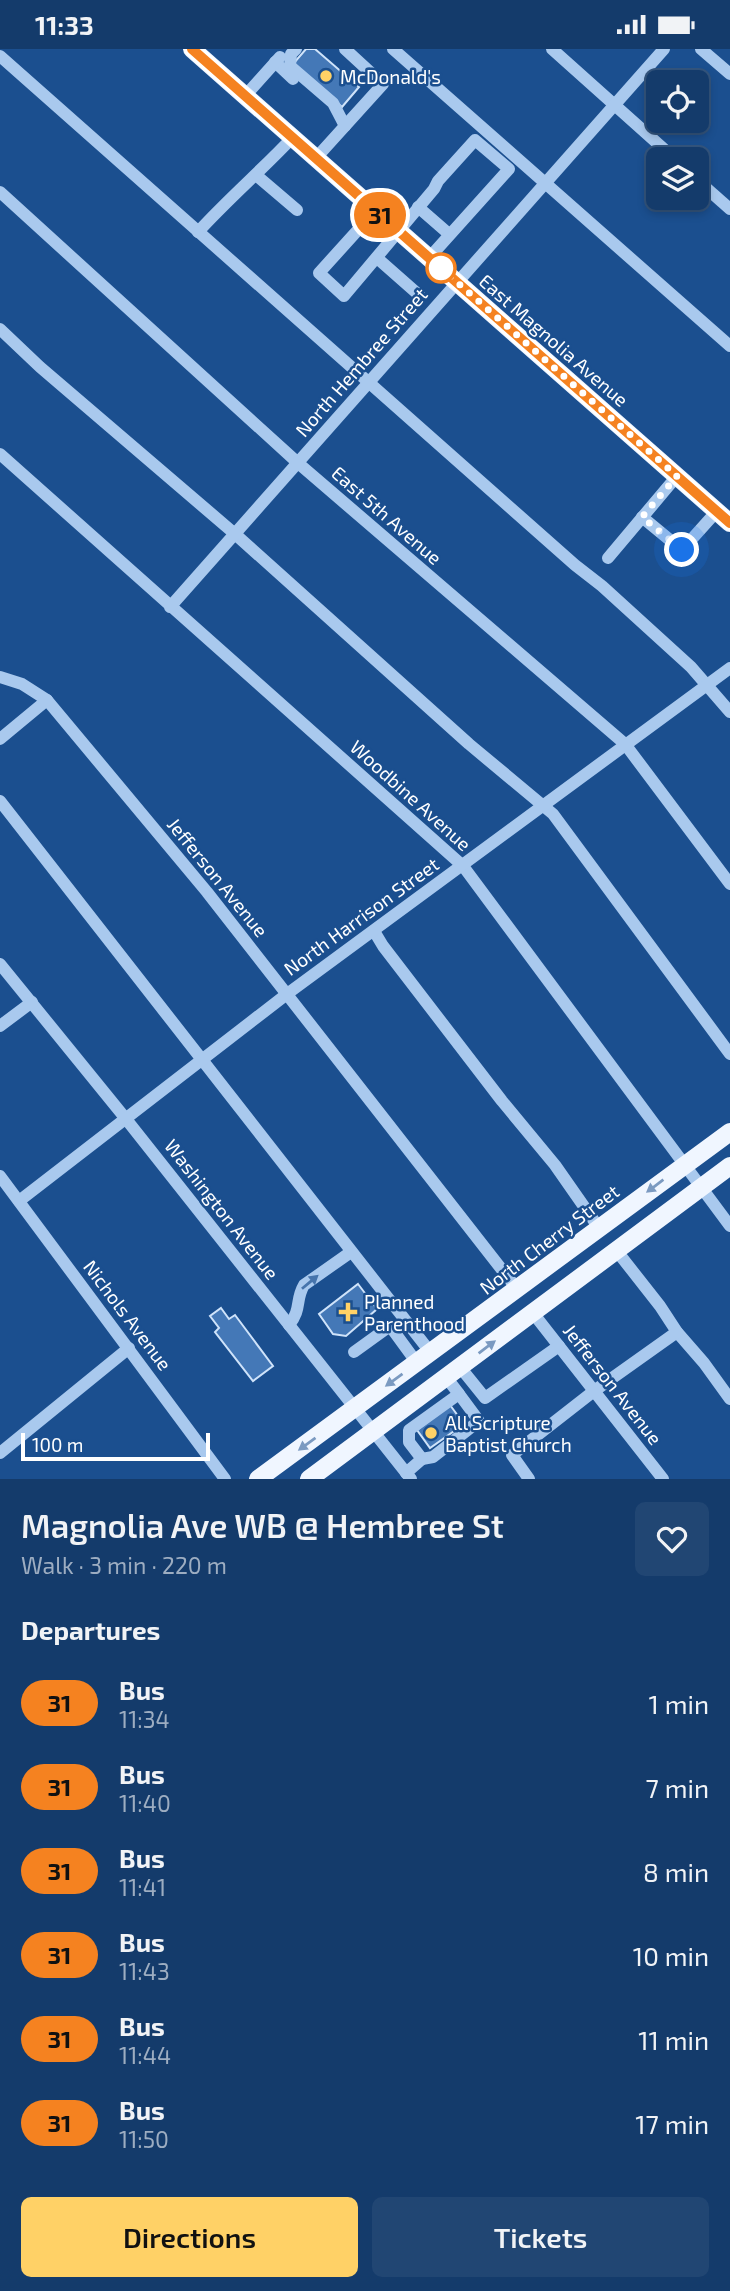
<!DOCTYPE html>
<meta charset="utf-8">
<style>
body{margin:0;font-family:"Exo 2",sans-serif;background:#214673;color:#f1f3f6;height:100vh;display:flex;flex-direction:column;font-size:26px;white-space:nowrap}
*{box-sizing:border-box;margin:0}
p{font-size:23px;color:#9dadc1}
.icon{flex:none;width:38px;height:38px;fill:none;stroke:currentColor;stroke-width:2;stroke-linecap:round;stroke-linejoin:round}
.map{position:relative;height:1430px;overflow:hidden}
.sheet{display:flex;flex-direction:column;background:#143b6b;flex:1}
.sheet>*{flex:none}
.badge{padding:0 14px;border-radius:23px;font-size:24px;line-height:46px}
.fabs{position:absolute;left:646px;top:21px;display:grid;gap:14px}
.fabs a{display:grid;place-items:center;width:63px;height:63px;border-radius:10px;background:#143b6b;box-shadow:0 4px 10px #0003,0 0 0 2px #33557e;font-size:35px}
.scale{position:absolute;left:21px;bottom:18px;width:189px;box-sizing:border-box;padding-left:7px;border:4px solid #fff;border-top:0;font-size:19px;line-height:24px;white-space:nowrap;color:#fff;-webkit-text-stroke:5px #1b4f8f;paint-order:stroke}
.you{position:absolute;width:35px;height:35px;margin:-18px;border:5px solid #fff;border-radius:50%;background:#1a73e8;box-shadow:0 0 0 10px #1a73e833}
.map>.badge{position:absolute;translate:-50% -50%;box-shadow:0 0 0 4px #fff}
h2{padding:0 21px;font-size:26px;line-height:63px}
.round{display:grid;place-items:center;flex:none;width:74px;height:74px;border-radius:10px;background:#214673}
.head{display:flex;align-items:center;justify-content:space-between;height:119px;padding:0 21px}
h1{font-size:33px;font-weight:600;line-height:52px}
.cta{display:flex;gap:14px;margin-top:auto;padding:14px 21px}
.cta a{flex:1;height:80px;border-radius:10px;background:#ffd166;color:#111;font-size:28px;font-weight:600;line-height:80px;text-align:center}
.cta a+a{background:#214673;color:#f1f3f6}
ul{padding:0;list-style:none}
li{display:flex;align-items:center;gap:21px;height:84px;padding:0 21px}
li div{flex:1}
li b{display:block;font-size:26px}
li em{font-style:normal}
li .badge{min-width:77px;font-weight:700;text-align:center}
.status{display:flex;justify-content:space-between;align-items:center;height:49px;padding:0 35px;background:#143b6b;direction:ltr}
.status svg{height:19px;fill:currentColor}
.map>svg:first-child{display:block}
.building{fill:#4478b7;stroke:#cfe3fa;stroke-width:2}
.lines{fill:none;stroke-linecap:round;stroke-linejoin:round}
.minor{stroke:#a9c9ee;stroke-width:12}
.major{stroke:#f0f6ff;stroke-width:18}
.oneway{fill:#7b9ac1}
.oneway2{fill:#4674ac}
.line-casing{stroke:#fff;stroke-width:16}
.line{stroke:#f58220;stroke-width:10}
.walk{stroke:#fff;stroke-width:7;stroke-dasharray:0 12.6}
.poi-dot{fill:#ffd166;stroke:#1b4f8f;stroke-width:2.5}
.stop-dot{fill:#fff;stroke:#f58220;stroke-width:3.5}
.labels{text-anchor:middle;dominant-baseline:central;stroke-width:5;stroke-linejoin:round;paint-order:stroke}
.poi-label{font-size:19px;fill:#fff;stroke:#1b4f8f;text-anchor:start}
.street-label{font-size:19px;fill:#fff;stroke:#1b4f8f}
</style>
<div class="status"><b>11:33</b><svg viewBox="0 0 49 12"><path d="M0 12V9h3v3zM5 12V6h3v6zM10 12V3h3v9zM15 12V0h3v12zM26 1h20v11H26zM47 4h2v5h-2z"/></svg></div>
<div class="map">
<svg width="730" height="1430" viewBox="0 0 730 1430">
<rect width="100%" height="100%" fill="#1b4f8f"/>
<g class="building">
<path d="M306 0H315L359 38 342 58 293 15Z"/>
<path d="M358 1235 377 1260 346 1287 333 1285 319 1265Z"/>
<path d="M221 1259 229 1270 235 1266 273 1317 253 1332 215 1283 219 1279 210 1267Z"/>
<path d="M450 1356 464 1375 430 1399 417 1381Z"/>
</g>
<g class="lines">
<g class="minor">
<path d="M296 0 291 5 290 17 333 54 345 77"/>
<path d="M393 0 730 297"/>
<path d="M552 0 675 110"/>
<path d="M701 0 730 25"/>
<path d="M0 7 575 516 602 537 691 618 730 663"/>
<path d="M275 13 293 30"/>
<path d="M245 47 280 8"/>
<path d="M316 109 383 35 345 0"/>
<path d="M256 126 297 161"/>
<path d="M696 130 730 160"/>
<path d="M0 143 298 414 625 695 730 835"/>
<path d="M418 158 449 185"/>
<path d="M375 162 319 224 344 247 434 140 438 132 475 91 509 120 429 209"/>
<path d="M198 183C228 150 262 121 293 88"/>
<path d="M377 209 419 246"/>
<path d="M0 280 40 318 235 485 469 695 553 765 730 1005"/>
<path d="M0 405 463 817 730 1177"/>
<path d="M642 468 682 501 717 462"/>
<path d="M608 509 677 427"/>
<path d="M170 558 664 0"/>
<path d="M0 628 22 635 47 651 207 843 517 1240"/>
<path d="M0 690 47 651"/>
<path d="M0 752 431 1304"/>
<path d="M374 882 383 897 502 1052 555 1116 599 1179"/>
<path d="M0 915 126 1070 411 1430"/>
<path d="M0 977 32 953"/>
<path d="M0 1127 225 1430"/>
<path d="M19 1152 287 945 730 619"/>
<path d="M616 1201 660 1257 677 1283 704 1314 730 1350"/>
<path d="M533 1264 663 1430"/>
<path d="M289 1276C302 1260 295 1251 304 1236L351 1203"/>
<path d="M354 1303 390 1277 417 1314"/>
<path d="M460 1318 485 1349 559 1297"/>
<path d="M0 1404 129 1299"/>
<path d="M422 1410 433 1408 479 1372 459 1345"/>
<path d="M406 1424 422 1410 409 1393V1381L459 1345 446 1328"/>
<path d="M529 1430 512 1406 594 1342 677 1283"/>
</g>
<g class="major">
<path d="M192 0 730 474"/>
<path d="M258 1430 730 1083"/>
<path d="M309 1430 730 1117"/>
</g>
</g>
<defs><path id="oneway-solid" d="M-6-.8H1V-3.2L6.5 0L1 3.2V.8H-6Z" transform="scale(1.75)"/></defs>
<g class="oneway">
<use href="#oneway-solid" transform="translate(655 1137) rotate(143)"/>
<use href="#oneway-solid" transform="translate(487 1298) rotate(-37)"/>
<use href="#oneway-solid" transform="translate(394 1331) rotate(144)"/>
<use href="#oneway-solid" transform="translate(307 1395) rotate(144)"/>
</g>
<use class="oneway2" href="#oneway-solid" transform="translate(310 1233) rotate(-40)"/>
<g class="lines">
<defs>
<path id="line" d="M192 0 730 474"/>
</defs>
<use href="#line" class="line-casing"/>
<use href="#line" class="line"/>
<path class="walk" d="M441 219 677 427 642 468 682 501"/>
</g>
<g class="poi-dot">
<circle cx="326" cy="27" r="7"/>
<path d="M344.5 1252.5h7v7h7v7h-7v7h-7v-7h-7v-7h7z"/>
<circle cx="431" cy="1384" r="7"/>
</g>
<circle class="stop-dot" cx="441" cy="219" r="14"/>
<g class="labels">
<g class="poi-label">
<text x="340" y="27">McDonald's</text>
<text x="364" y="1252">Planned<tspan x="364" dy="22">Parenthood</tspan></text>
<text x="445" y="1373">All Scripture<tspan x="445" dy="22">Baptist Church</tspan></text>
</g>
<g class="street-label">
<text transform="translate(554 291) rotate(41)">East Magnolia Avenue</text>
<text transform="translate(361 313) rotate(-49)">North Hembree Street</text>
<text transform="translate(387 466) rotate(41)">East 5th Avenue</text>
<text transform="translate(411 746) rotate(42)">Woodbine Avenue</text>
<text transform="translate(218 828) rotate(51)">Jefferson Avenue</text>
<text transform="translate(361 867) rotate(-36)">North Harrison Street</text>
<text transform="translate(222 1160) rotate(52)">Washington Avenue</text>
<text transform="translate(549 1190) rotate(-37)">North Cherry Street</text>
<text transform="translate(128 1266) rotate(53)">Nichols Avenue</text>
<text transform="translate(613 1335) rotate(52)">Jefferson Avenue</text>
</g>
</g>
</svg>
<div class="fabs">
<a><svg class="icon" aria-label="locate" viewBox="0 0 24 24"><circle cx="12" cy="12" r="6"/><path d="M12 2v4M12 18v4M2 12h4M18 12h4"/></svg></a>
<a><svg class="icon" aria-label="layers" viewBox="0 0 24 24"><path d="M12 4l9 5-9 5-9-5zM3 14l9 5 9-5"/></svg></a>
</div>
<div class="scale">100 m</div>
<div class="you" style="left:682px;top:501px"></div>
<b class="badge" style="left:380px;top:166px;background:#f58220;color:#111">31</b>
</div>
<section class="sheet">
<div class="head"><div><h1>Magnolia Ave WB @ Hembree St</h1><p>Walk · 3 min · 220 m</p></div><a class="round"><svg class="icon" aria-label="heart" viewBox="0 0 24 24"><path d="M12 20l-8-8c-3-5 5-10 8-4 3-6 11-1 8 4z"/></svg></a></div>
<h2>Departures</h2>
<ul>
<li><span class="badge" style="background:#f58220;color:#111">31</span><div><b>Bus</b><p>11:34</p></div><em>1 min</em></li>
<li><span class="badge" style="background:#f58220;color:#111">31</span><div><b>Bus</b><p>11:40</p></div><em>7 min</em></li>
<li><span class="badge" style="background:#f58220;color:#111">31</span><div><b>Bus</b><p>11:41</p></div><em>8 min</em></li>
<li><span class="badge" style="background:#f58220;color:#111">31</span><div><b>Bus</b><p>11:43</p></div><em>10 min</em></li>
<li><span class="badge" style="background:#f58220;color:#111">31</span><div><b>Bus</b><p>11:44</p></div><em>11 min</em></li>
<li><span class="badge" style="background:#f58220;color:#111">31</span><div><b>Bus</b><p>11:50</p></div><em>17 min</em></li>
</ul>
<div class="cta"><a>Directions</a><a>Tickets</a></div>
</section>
